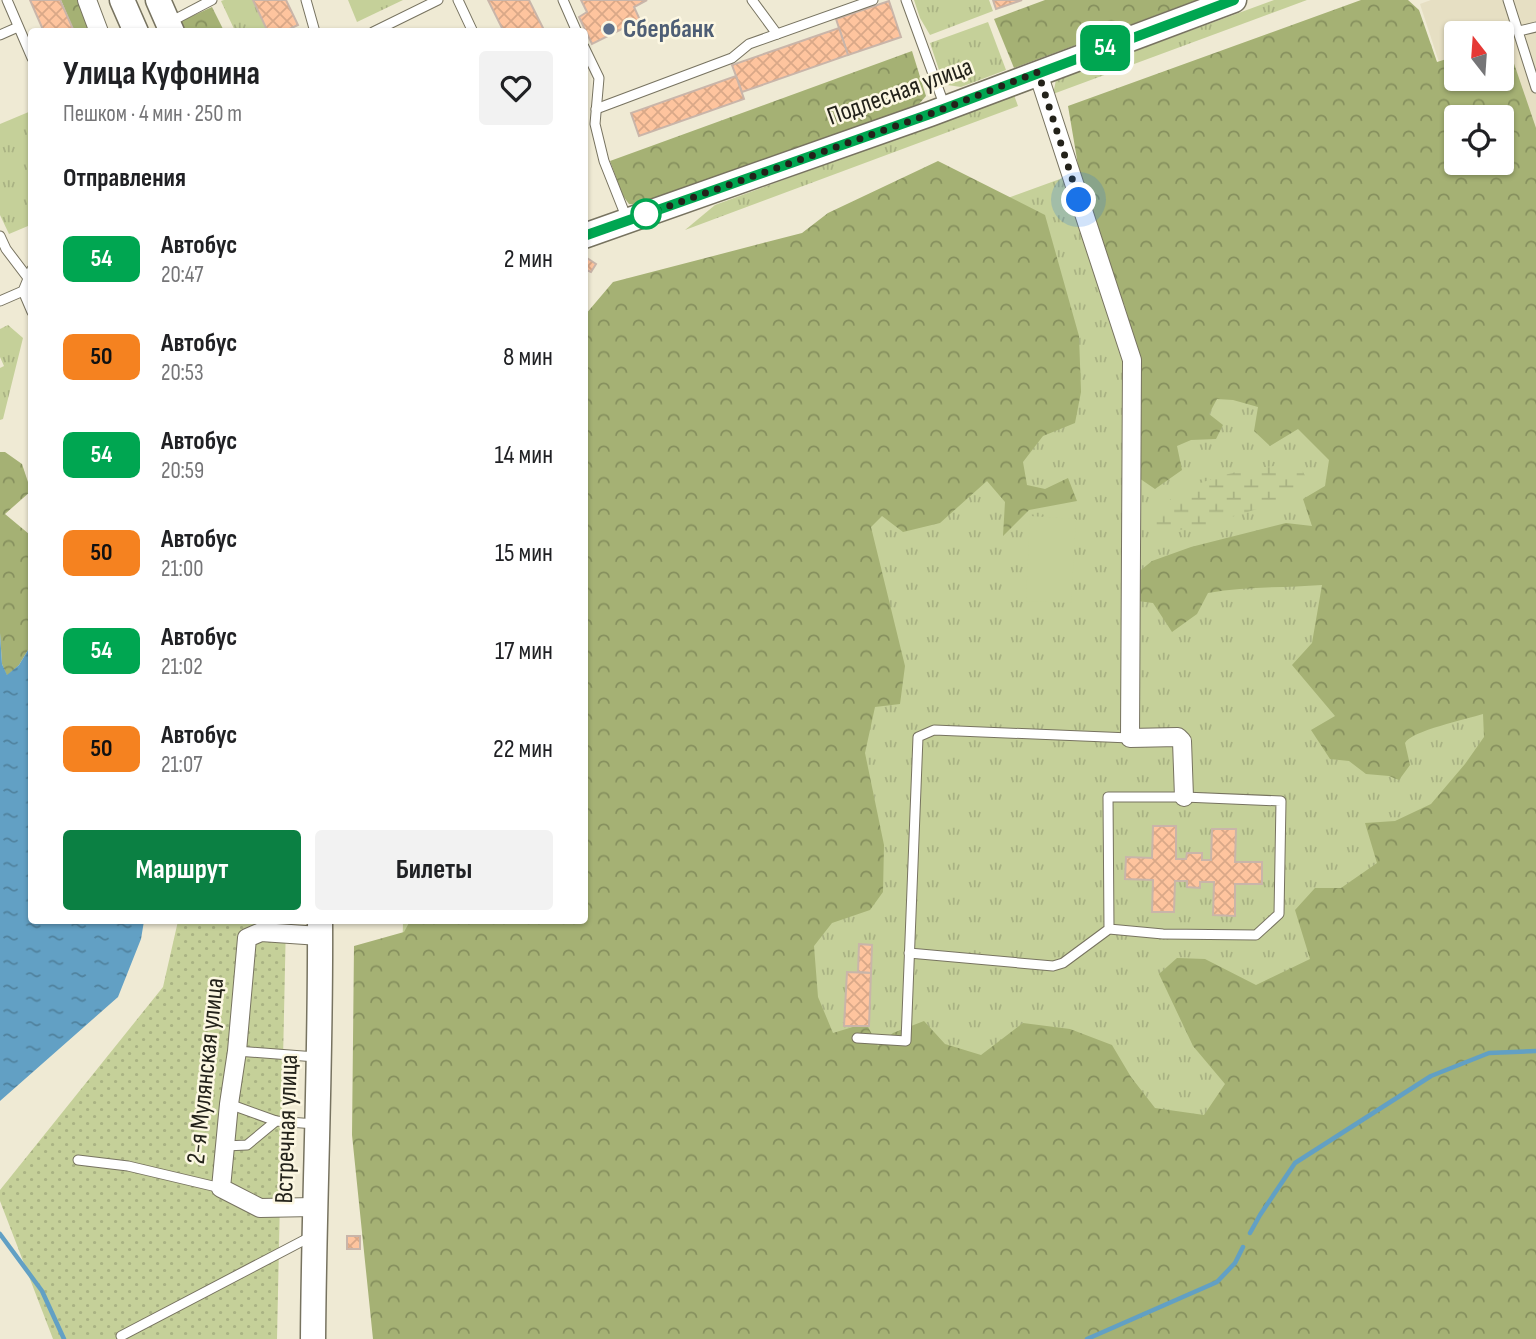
<!DOCTYPE html>
<html lang="ru">
<meta charset="utf-8">
<style>
body{margin:0;font-family:"Sofia Sans Condensed",sans-serif;background:#f2f2f2;color:#202124;height:100vh;display:flex;flex-direction:column;font-size:26px;white-space:nowrap}
*{box-sizing:border-box;margin:0}
p{font-size:23px;color:#757577}
.icon{flex:none;width:38px;height:38px;fill:none;stroke:currentColor;stroke-width:2;stroke-linecap:round;stroke-linejoin:round}
.map{position:relative;flex:1;overflow:hidden}
.side{position:absolute;left:28px;top:28px;width:560px;height:896px;display:flex;flex-direction:column;background:#fff;border-radius:7px;box-shadow:0 2px 5px #0004}
.side>*{flex:none}
.badge{padding:0 14px;border-radius:10px;font-size:24px;line-height:46px}
.needle{width:46px;rotate:343deg}
.fabs{position:absolute;left:1444px;top:21px;display:grid;gap:14px}
.fabs a{display:grid;place-items:center;width:70px;height:70px;border-radius:7px;background:#fff;box-shadow:0 2px 5px #0004;font-size:35px}
.you{position:absolute;width:35px;height:35px;margin:-18px;border:5px solid #fff;border-radius:50%;background:#1a73e8;box-shadow:0 0 0 10px #1a73e833}
.map>.badge{position:absolute;translate:-50% -50%;box-shadow:0 0 0 4px #fff}
h2{padding:0 35px;font-size:26px;line-height:63px}
.round{display:grid;place-items:center;flex:none;width:74px;height:74px;border-radius:7px;background:#f2f2f2}
.summary{display:flex;align-items:center;justify-content:space-between;height:119px;padding:0 35px}
h1{font-size:33px;font-weight:700;line-height:52px}
.action{display:flex;gap:14px;margin-top:auto;padding:14px 35px}
.action a{flex:1;height:80px;border-radius:7px;background:#0b8043;color:#fff;font-size:28px;font-weight:700;line-height:80px;text-align:center}
.action a+a{background:#f2f2f2;color:#202124}
ul{padding:0;list-style:none}
li{display:flex;align-items:center;gap:21px;height:98px;padding:0 35px}
li div{flex:1}
li b{display:block;font-size:26px}
li em{font-style:normal}
li .badge{min-width:77px;font-weight:700;text-align:center}
.map>svg:first-child{display:block}
.built{fill:#e6dfc3;fill-rule:evenodd}
.grass{fill:url(#grass-tufts)}
.forest{fill:url(#forest-crowns);fill-rule:evenodd}
.wetland{fill:url(#wetland-marsh)}
.garden{fill:url(#garden-dots)}
.pitch{fill:#c5d099}
.water{fill:url(#water-ripples)}
.lines{fill:none;stroke-linecap:round;stroke-linejoin:round}
.stream{stroke:#62a0c4;stroke-width:4.5}
.building{fill:url(#building-cross-hatch);stroke:#c9b5a9;stroke-width:2}
.lane-casing{stroke:#777360;stroke-width:11}
.street-casing{stroke:#777360;stroke-width:20}
.secondary-casing{stroke:#777360;stroke-width:27}
.lane{stroke:#fff;stroke-width:9}
.street{stroke:#fff;stroke-width:18}
.secondary{stroke:#fff;stroke-width:24}
.line-casing{stroke:#fff;stroke-width:16}
.line{stroke:#00a651;stroke-width:10}
.walk{stroke:#23221a;stroke-width:7;stroke-dasharray:0 12.6}
.service-dot{fill:#5c6f8a;stroke:#fcf7e2;stroke-width:2.5}
.stop-dot{fill:#fff;stroke:#00a651;stroke-width:3.5}
.labels{text-anchor:middle;dominant-baseline:central;stroke-width:5;stroke-linejoin:round;paint-order:stroke}
.service-label{font-size:26px;font-weight:bold;fill:#4e5e75;stroke:#fcf7e2;text-anchor:start}
.street-label{font-size:26px;fill:#23221a;stroke:#fcf7e2}
</style>
<div class="map">
<svg width="1536" height="1339" viewBox="0 0 1536 1339">
<defs>
<pattern id="grass-tufts" width="24" height="20" patternUnits="userSpaceOnUse" patternTransform="scale(1.75)"><rect width="24" height="20" fill="#c5d099"/><path d="M3 7l-1-3M5 7V3M7 7l1-3M15 17l-1-3M17 17v-4M19 17l1-3" fill="none" stroke="#a9b283"/></pattern>
<pattern id="forest-crowns" width="20" height="18" patternUnits="userSpaceOnUse" patternTransform="scale(1.75)"><rect width="20" height="18" fill="#a5b174"/><path d="M2 6a3 3 0 1 1 6 0M12 15a3 3 0 1 1 6 0" fill="none" stroke="#86905e"/></pattern>
<pattern id="wetland-marsh" width="20" height="14" patternUnits="userSpaceOnUse" patternTransform="scale(1.75)"><rect width="20" height="14" fill="#c5d099"/><path d="M1 5h8M5 5V1M11 12h8M15 12V8" fill="none" stroke="#a9b283"/></pattern>
<pattern id="garden-dots" width="8" height="8" patternUnits="userSpaceOnUse" patternTransform="scale(1.75)"><rect width="8" height="8" fill="#c5d099"/><path d="M2 2h.1M6 6h.1" fill="none" stroke="#a9b283" stroke-width="1.8" stroke-linecap="round"/></pattern>
<pattern id="water-ripples" width="26" height="14" patternUnits="userSpaceOnUse" patternTransform="scale(1.75)"><rect width="26" height="14" fill="#62a0c4"/><path d="M2 4q2-2 4 0t4 0M15 11q2-2 4 0t4 0" fill="none" stroke="#50829e"/></pattern>
<pattern id="building-cross-hatch" width="8" height="8" patternUnits="userSpaceOnUse" patternTransform="scale(1.75)"><rect width="8" height="8" fill="#fec49e"/><path d="M0 0l8 8M0 8l8-8" fill="none" stroke="#d9a888"/></pattern>
</defs>
<rect width="100%" height="100%" fill="#efead4"/>
<path class="built" d="M1431 0H1536V356L1502 163V117H1457L1420 4ZM1456 33H1502V79H1456Z"/>
<g class="grass">
<path d="M224 0H253L268 31H235L221 1Z"/>
<path d="M348 0H403L357 22Z"/>
<path d="M914 0H989L993 11 930 35 920 18Z"/>
<path d="M1274 0H1307L1053 94 1056 80Z"/>
<path d="M988 22 1006 70 961 87 947 85 942 79 930 43Z"/>
<path d="M1431 44 1456 163 1536 1339H393L403 921 584 920 585 352Z"/>
<path d="M1014 95 1018 106 685 230 715 205Z"/>
<path d="M31 111V219L28 226 9 234 0 215V124Z"/>
<path d="M8 325 23 338 3 419 0 420V368L4 366 0 357V329Z"/>
</g>
<g class="forest">
<path d="M61 0H77L90 31H74Z"/>
<path d="M1045 0H1197L1014 68 994 19Z"/>
<path d="M1361 0H1408L1419 10 1437 62 1456 56V79H1502V42L1506 40 1536 128V1339H373L352 1135 354 946 404 932 410 921 584 920 585 315 613 282 802 233 828 213 938 161 1045 215 1079 336 1081 392 1075 423 1043 436 1023 462 1027 485 1045 489 1068 478 1077 501 1029 510 1003 536 1005 502 987 481 940 523 903 532 882 516 871 527 905 666 900 704 875 707 865 753 884 845 883 892 870 910 832 923 814 946 818 997 833 1033 866 1023 878 1046 893 1033 924 1021 945 1044 981 1055 1023 1023 1070 1029 1112 1045 1131 1077 1155 1108 1204 1115 1225 1084 1193 1046 1159 974 1177 958 1205 959 1256 985 1310 959 1295 910 1315 888H1341L1377 863 1365 823 1395 821 1431 804 1465 764 1484 737 1483 714C1467 719 1411 731 1405 743L1410 765 1399 780 1389 776 1366 774 1349 761 1330 759 1311 730 1335 716 1292 665 1312 643 1322 585C1284 588 1246 586 1208 593L1197 614 1172 632 1153 603 1138 601 1137 573 1152 561 1191 547 1286 523 1312 526 1303 499 1325 486 1329 460 1298 429 1270 446 1254 431 1258 407 1233 400 1217 399 1209 414 1223 425 1216 439 1191 440 1177 446 1182 470 1155 489 1136 476 1131 330 1125 306 1112 281 1080 177 1068 106ZM1456 117H1502V163H1456Z"/>
<path d="M212 7 224 31H179L175 24Z"/>
<path d="M912 51 926 96 919 104 641 205 629 204 623 196 610 161Z"/>
<path d="M0 452H5L22 464 31 491 5 514 29 534 32 544 31 645 19 665 7 676 2 664 0 633Z"/>
</g>
<path class="wetland" d="M1274 466 1301 469 1309 482 1298 496 1197 528 1157 532 1153 519C1159 513 1165 503 1172 498 1199 479 1242 469 1274 466Z"/>
<path class="garden" d="M178 921H286L277 1339H53L0 1201V1190L163 987Z"/>
<path class="pitch" d="M1030 516 1076 519 1071 603 1026 601Z"/>
<path class="water" d="M0 633 2 664 7 675 19 665 31 645 32 920 144 921 141 939 118 997 0 1101Z"/>
<g class="lines">
<g class="stream">
<path d="M1250 1233 1260 1215 1295 1163 1431 1076 1489 1053 1536 1051"/>
<path d="M0 1234 42 1291 64 1339"/>
<path d="M1087 1339 1217 1282 1235 1263 1243 1247"/>
</g>
</g>
<g class="building">
<path d="M30 0H60L73 29 67 32H44Z"/>
<path d="M253 0H286L298 25 283 32H268Z"/>
<path d="M488 0H529L545 32H504Z"/>
<path d="M581 0H647L634 7 640 20 592 44 579 17 587 12Z"/>
<path d="M993 0H1022L996 9Z"/>
<path d="M889 1 901 37 848 55 836 19Z"/>
<path d="M839 28 848 55 742 92 732 65Z"/>
<path d="M736 76 744 99 639 136 631 113Z"/>
<path d="M587 258 596 264 591 272 584 269Z"/>
<path d="M1153 826H1176V859H1186L1187 853H1202V860H1211L1212 829H1236L1235 862H1262V884H1235V916L1213 915 1214 882H1200V888L1187 887V881H1175L1174 912H1152L1153 880 1125 879 1126 857 1152 858Z"/>
<path d="M859 944 872 945 871 973 858 972Z"/>
<path d="M847 972 871 973 869 1026H844Z"/>
<rect x="347" y="1236" width="13" height="13"/>
</g>
<g class="lines">
<defs>
<g id="lane">
<path d="M7 0 32 58"/>
<path d="M306 0 315 32"/>
<path d="M458 0 473 32"/>
<path d="M563 0 577 32"/>
<path d="M752 0 777 34"/>
<path d="M906 0 945 107"/>
<path d="M1508 0 1536 88"/>
<path d="M170 22 212 0"/>
<path d="M1519 31 1536 27"/>
<path d="M373 32 438 0"/>
<path d="M0 35 18 27"/>
<path d="M584 47 599 78 595 124 604 161 627 219"/>
<path d="M596 109 732 58 749 44 873 0"/>
<path d="M0 236 6 249 28 278"/>
<path d="M23 291 32 312"/>
<path d="M0 301 23 291 32 269"/>
<path d="M909 953 1053 966 1063 963 1109 929 1163 934 1256 935 1279 914 1281 801 1184 797H1108L1109 929"/>
<path d="M857 1038 906 1041 918 737 934 730 1130 738"/>
<path d="M237 1051 316 1057"/>
<path d="M229 1104 276 1121"/>
<path d="M225 1146 247 1145 276 1121 315 1124"/>
<path d="M78 1160 128 1166 221 1188"/>
<path d="M121 1336 312 1236"/>
</g>
<g id="street">
<path d="M87 0 99 32"/>
<path d="M1038 73 1132 360 1130 738 1178 737 1182 741 1184 797"/>
<path d="M314 1207 260 1208 221 1188 229 1104 237 1051 247 938 261 932 320 936"/>
</g>
<g id="secondary">
<path d="M122 0 136 32"/>
<path d="M158 0 172 32"/>
<path d="M584 236 930 114 1234 0"/>
<path d="M313 1339C314 1199 321 1060 320 920"/>
</g>
</defs>
<use href="#lane" class="lane-casing"/>
<use href="#street" class="street-casing"/>
<use href="#secondary" class="secondary-casing"/>
<use href="#lane" class="lane"/>
<use href="#street" class="street"/>
<use href="#secondary" class="secondary"/>
</g>
<g class="lines">
<defs>
<path id="line" d="M584 236 930 114 1234 0"/>
</defs>
<use href="#line" class="line-casing"/>
<use href="#line" class="line"/>
<path class="walk" d="M646 214 930 114 1038 72 1079 200"/>
</g>
<circle class="service-dot" cx="609" cy="29" r="7"/>
<circle class="stop-dot" cx="646" cy="214" r="14"/>
<g class="labels">
<g class="service-label">
<text x="623" y="29">Сбербанк</text>
</g>
<g class="street-label">
<text transform="translate(900 92) rotate(-20)">Подлесная улица</text>
<text transform="translate(206 1071) rotate(-84)">2-я Мулянская улица</text>
<text transform="translate(287 1129) rotate(-88)">Встречная улица</text>
</g>
</g>
</svg>
<div class="fabs">
<a><svg class="needle" viewBox="-14 -14 28 28"><path d="M0-13l5 13h-10z" fill="#e53935"/><path d="M0 13l5-13h-10z" fill="#757577"/></svg></a>
<a><svg class="icon" aria-label="locate" viewBox="0 0 24 24"><circle cx="12" cy="12" r="6"/><path d="M12 2v4M12 18v4M2 12h4M18 12h4"/></svg></a>
</div>
<div class="you" style="left:1079px;top:200px"></div>
<b class="badge" style="left:1105px;top:48px;background:#00a651;color:#fff">54</b>
<section class="side">
<div class="summary"><div><h1>Улица Куфонина</h1><p>Пешком · 4 мин · 250 m</p></div><a class="round"><svg class="icon" aria-label="heart" viewBox="0 0 24 24"><path d="M12 20l-8-8c-3-5 5-10 8-4 3-6 11-1 8 4z"/></svg></a></div>
<h2>Отправления</h2>
<ul>
<li><span class="badge" style="background:#00a651;color:#fff">54</span><div><b>Автобус</b><p>20:47</p></div><em>2 мин</em></li>
<li><span class="badge" style="background:#f58220;color:#111">50</span><div><b>Автобус</b><p>20:53</p></div><em>8 мин</em></li>
<li><span class="badge" style="background:#00a651;color:#fff">54</span><div><b>Автобус</b><p>20:59</p></div><em>14 мин</em></li>
<li><span class="badge" style="background:#f58220;color:#111">50</span><div><b>Автобус</b><p>21:00</p></div><em>15 мин</em></li>
<li><span class="badge" style="background:#00a651;color:#fff">54</span><div><b>Автобус</b><p>21:02</p></div><em>17 мин</em></li>
<li><span class="badge" style="background:#f58220;color:#111">50</span><div><b>Автобус</b><p>21:07</p></div><em>22 мин</em></li>
</ul>
<div class="action"><a>Маршрут</a><a>Билеты</a></div>
</section>
</div>
